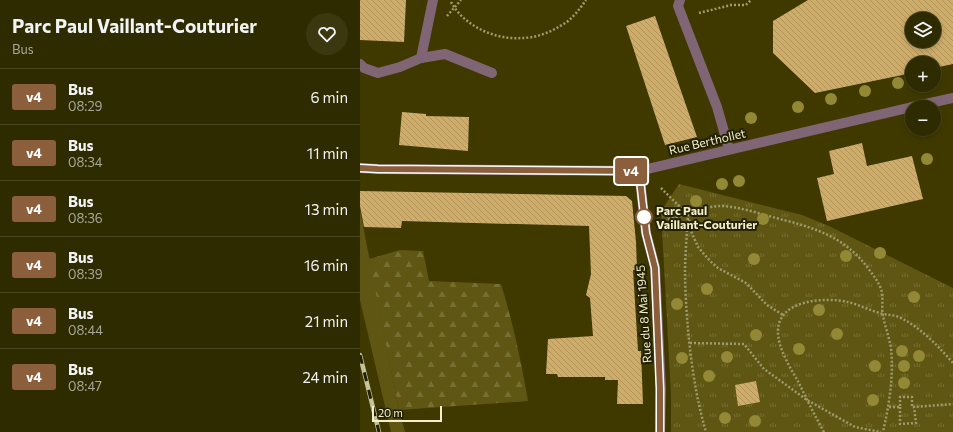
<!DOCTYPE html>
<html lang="fr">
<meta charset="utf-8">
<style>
body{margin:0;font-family:Commissioner,sans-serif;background:#3b370f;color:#f1f3f6;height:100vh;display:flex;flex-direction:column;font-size:15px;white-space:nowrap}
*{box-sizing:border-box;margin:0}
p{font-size:13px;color:#a7a799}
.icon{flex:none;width:22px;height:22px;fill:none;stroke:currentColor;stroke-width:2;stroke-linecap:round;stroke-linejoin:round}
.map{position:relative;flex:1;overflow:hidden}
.side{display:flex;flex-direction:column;background:#2f2b00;width:360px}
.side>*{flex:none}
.badge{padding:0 8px;border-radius:3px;font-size:14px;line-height:26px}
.fabs{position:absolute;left:545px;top:12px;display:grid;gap:8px}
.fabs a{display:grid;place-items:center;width:36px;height:36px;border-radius:50%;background:#2f2b00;box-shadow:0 2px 6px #0003,0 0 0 1px #4a4722;font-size:20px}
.scale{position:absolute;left:12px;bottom:10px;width:70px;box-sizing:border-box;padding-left:4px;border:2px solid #f3efcd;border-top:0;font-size:11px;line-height:14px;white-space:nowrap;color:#f3efcd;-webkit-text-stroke:3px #232003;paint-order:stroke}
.map>.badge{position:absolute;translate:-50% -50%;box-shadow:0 0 0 2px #fff}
.round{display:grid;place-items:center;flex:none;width:42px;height:42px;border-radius:21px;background:#3b370f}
.head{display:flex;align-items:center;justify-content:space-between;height:68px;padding:0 12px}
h1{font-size:19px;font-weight:700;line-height:30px}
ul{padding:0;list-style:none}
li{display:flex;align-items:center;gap:12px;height:56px;padding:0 12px;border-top:1px solid #4a4722}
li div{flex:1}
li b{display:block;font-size:15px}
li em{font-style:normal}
li .badge{min-width:44px;font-weight:700;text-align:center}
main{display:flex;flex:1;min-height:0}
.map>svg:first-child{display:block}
.grass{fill:#5e5612}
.forest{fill:url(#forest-firs)}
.park{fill:url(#park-tufts)}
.building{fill:url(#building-back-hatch);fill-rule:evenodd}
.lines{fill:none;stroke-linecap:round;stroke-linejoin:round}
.path{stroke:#9f9a6d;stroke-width:2.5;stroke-dasharray:2 2;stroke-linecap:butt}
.minor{stroke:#806574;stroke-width:10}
.rail-casing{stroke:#c6c29a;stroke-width:4.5}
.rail{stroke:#232003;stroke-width:3;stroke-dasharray:9;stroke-linecap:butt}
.tree{fill:#928835}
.line-casing{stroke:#fff;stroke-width:9}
.line{stroke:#8b5e3c;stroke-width:6}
.stop-dot{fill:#fff;stroke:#8b5e3c;stroke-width:2}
.labels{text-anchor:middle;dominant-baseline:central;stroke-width:4;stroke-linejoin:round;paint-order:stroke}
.street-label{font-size:12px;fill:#f3efcd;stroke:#232003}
.stop-label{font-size:12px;font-weight:bold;fill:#f3efcd;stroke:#232003;text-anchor:start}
</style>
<main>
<section class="side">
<div class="head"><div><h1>Parc Paul Vaillant-Couturier</h1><p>Bus</p></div><a class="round"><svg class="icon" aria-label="heart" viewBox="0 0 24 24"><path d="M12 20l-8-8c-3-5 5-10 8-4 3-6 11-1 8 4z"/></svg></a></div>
<ul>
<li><span class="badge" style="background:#8b5e3c;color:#fff">v4</span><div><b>Bus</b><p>08:29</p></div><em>6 min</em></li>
<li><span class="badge" style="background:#8b5e3c;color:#fff">v4</span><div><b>Bus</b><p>08:34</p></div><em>11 min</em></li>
<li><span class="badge" style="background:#8b5e3c;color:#fff">v4</span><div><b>Bus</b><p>08:36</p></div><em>13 min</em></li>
<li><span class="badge" style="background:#8b5e3c;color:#fff">v4</span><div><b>Bus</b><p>08:39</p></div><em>16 min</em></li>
<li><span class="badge" style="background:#8b5e3c;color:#fff">v4</span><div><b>Bus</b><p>08:44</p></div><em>21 min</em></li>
<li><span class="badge" style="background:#8b5e3c;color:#fff">v4</span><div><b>Bus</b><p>08:47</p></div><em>24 min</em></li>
</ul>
</section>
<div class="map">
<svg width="593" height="432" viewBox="0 0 593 432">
<defs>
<pattern id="forest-firs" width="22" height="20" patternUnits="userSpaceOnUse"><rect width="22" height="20" fill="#5e5612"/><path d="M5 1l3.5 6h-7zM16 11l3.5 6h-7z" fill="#766f33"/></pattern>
<pattern id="park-tufts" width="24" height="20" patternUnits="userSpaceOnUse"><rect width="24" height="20" fill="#5e5612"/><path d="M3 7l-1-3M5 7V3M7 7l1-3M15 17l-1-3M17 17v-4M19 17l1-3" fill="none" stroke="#766f33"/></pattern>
<pattern id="building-back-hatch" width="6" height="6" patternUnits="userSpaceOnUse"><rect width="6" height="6" fill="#cfac67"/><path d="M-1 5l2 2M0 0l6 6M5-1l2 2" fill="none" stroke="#ae935d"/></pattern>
</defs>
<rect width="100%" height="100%" fill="#3f3900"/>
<path class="grass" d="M0 210 39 410 45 432H31L0 300Z"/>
<path class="forest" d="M40 250 63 251 69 281 141 284C153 322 161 361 168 401L39 410 9 259Z"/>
<path class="park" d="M319 184 442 215 469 226 593 288V432H311V394L301 211Z"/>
<g class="building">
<path d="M0 0H46L44 42 0 40Z"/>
<path d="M448 0H593V64L574 68V63H552V73L455 93 413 53V21ZM552 19H574V41H552Z"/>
<path d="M295 16 337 137 305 145 266 26Z"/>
<path d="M42 112 66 114V116L109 117 108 151 39 145Z"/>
<path d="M502 143 507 166 552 156 563 199 467 221 457 178 474 174 469 151Z"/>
<path d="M0 191 266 196 272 201 276 242 277 270H273L278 351H281L283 404H257L258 380H245V377H198L197 374H186L188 339 233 336 230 298 226 295 231 274 229 226 42 221 41 228 4 227 0 206Z"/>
<path d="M396 381 400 402 378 406 375 385Z"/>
</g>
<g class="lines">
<g class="path">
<path d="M91 2C104 26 135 40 162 38 175 38 189 33 200 26 211 21 219 10 226 0"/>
<path d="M339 13 371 5H386L391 0"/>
<path d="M87 16 101 0"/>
<path d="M301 188 328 215"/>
<path d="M304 207 309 219C325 215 342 207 359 206 375 205 407 216 424 220 459 229 486 239 508 268 513 275 518 281 521 289 524 298 521 307 523 316 525 326 529 337 531 348 534 376 529 405 523 432"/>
<path d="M328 214C327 234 325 255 325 275 326 324 332 385 346 432"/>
<path d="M329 220 331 231 338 247 350 261 358 268 386 283 407 305 423 315"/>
<path d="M330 343 384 344 404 369 447 400 495 427 521 432"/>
<path d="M529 407H540V397H552V407H554"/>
<path d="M540 407V424L556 423 554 407 593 404"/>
<path d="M464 432C455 416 447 400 439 383 431 369 417 347 418 330 419 299 467 297 488 302 500 305 511 311 523 314 530 315 536 315 543 319 562 329 579 347 593 363"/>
</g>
<g class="minor">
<path d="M320 0 318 6 357 107 369 149"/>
<path d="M61 58 73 0"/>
<path d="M0 64 4 68 18 73 40 67 61 58 85 54 132 73"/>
<path d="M552 107 593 98"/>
<path d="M0 168 18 169 279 171 552 107"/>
<path d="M279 171 286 233 295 267 301 389 300 432"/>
</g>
<defs>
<path id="rail" d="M0 355 19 432"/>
</defs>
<use href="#rail" class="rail-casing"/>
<use href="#rail" class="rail"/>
</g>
<g class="tree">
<circle cx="538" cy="83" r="6"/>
<circle cx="505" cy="91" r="6"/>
<circle cx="471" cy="99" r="6"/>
<circle cx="438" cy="107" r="6"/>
<circle cx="391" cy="118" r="6"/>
<circle cx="567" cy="159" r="6"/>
<circle cx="379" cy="181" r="6"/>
<circle cx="362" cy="184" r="6"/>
<circle cx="336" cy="201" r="6"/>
<circle cx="403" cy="219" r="6"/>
<circle cx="520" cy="253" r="6"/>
<circle cx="486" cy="256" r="6"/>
<circle cx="394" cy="259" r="6"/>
<circle cx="347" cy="289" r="6"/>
<circle cx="554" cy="297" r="6"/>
<circle cx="317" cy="304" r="6"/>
<circle cx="459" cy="310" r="6"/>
<circle cx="477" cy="334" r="6"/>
<circle cx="396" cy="335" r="6"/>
<circle cx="439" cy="349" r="6"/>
<circle cx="542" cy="351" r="6"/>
<circle cx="559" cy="356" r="6"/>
<circle cx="367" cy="357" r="6"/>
<circle cx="322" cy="358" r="6"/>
<circle cx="515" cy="366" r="6"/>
<circle cx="544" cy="366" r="6"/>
<circle cx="349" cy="376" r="6"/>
<circle cx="544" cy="383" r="6"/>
<circle cx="513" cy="400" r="6"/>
<circle cx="365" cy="418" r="6"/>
<circle cx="395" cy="421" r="6"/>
</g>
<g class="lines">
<defs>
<path id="line" d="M0 168 18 169 279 171 286 233 295 268 300 389V432"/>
</defs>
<use href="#line" class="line-casing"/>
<use href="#line" class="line"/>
</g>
<circle class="stop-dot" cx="284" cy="217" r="8"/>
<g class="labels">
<g class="street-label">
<text transform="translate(347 141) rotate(-13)">Rue Berthollet</text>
<text transform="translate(283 314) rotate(-94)">Rue du 8 Mai 1945</text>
</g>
<g class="stop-label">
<text x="296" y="210">Parc Paul<tspan x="296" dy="14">Vaillant-Couturier</tspan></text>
</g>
</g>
</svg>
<div class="fabs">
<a><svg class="icon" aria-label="layers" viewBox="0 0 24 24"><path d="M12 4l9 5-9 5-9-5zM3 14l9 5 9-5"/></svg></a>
<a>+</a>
<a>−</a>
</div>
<div class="scale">20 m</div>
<b class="badge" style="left:271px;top:171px;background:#8b5e3c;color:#fff">v4</b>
</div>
</main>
